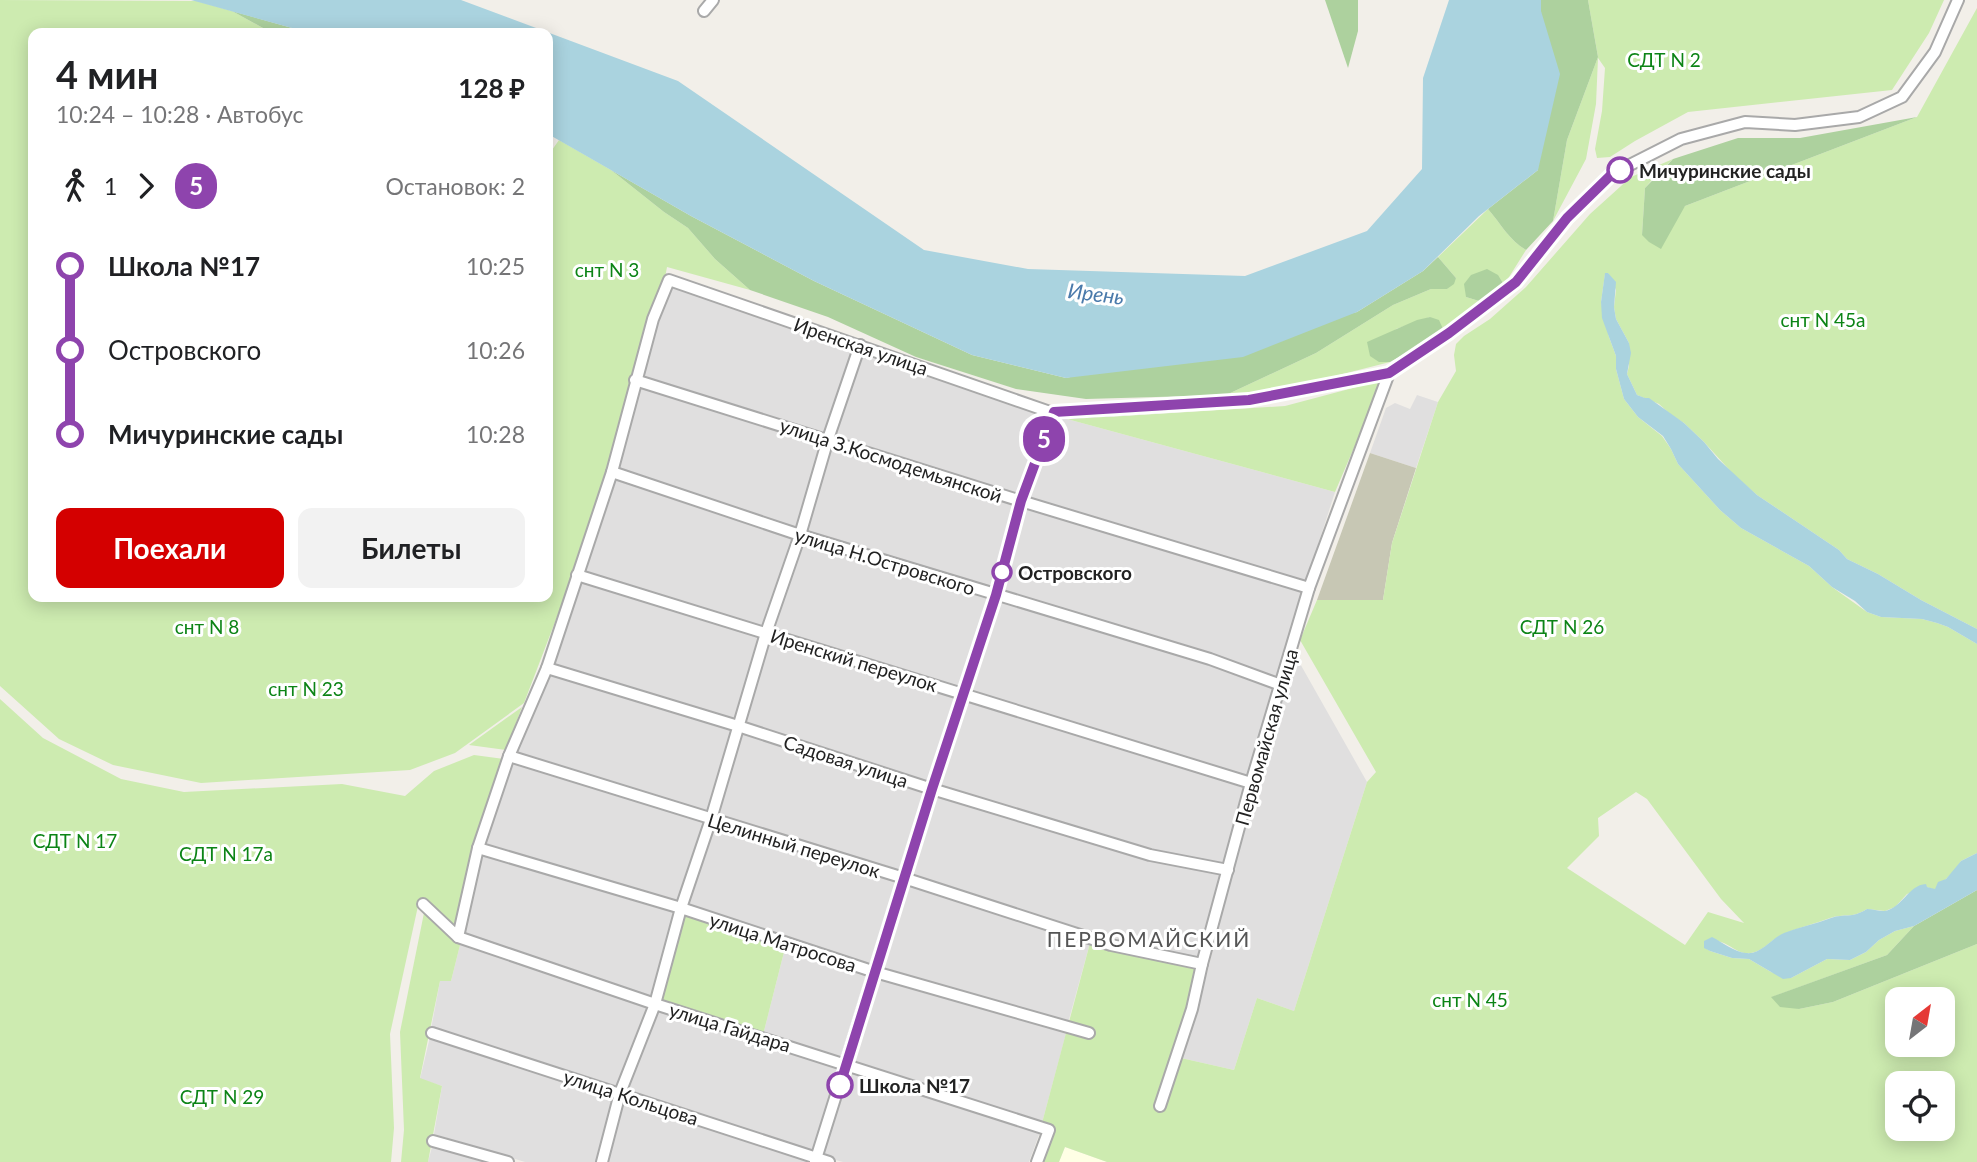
<!DOCTYPE html>
<html lang="ru">
<meta charset="utf-8">
<style>
body{margin:0;font-family:Lato,sans-serif;background:#f2f2f2;color:#202124;height:100vh;display:flex;flex-direction:column;font-size:26px;white-space:nowrap}
*{box-sizing:border-box;margin:0}
p{font-size:23px;color:#757577}
.icon{flex:none;width:38px;height:38px;fill:none;stroke:currentColor;stroke-width:2;stroke-linecap:round;stroke-linejoin:round}
.map{position:relative;flex:1;overflow:hidden}
.side{position:absolute;left:28px;top:28px;width:525px;height:574px;display:flex;flex-direction:column;background:#fff;border-radius:14px;box-shadow:0 4px 18px #0003}
.side>*{flex:none}
.badge{padding:0 14px;border-radius:23px;font-size:24px;line-height:46px}
.needle{width:46px;rotate:31deg}
.buttons{position:absolute;left:1885px;top:987px;display:grid;gap:14px}
.buttons a{display:grid;place-items:center;width:70px;height:70px;border-radius:14px;background:#fff;box-shadow:0 4px 18px #0003;font-size:35px}
.map>.badge{position:absolute;translate:-50% -50%;box-shadow:0 0 0 4px #fff}
.legs{display:flex;align-items:center;gap:10px;height:77px;padding:0 28px;font-size:23px}
.legs p{margin-inline-start:auto}
.overview{display:flex;align-items:center;justify-content:space-between;height:119px;padding:0 28px}
h1{font-size:38px;font-weight:700;line-height:52px}
.action{display:flex;gap:14px;margin-top:auto;padding:14px 28px}
.action a{flex:1;height:80px;border-radius:14px;background:#d40000;color:#fff;font-size:28px;font-weight:700;line-height:80px;text-align:center}
.action a+a{background:#f2f2f2;color:#202124}
ul{padding:0 28px;list-style:none}
li{display:flex;align-items:center;gap:24px;height:84px;font-size:26px}
li i{display:grid;place-items:center;width:10px;height:100%;margin:0 9px;background:currentColor}
li i::after{content:'';width:18px;height:18px;margin:-9px;border:5px solid;border-radius:50%;background:#fff}
li p{margin-inline-start:auto}
li:first-child i{background:linear-gradient(#0000 50%,currentColor 0)}
li:last-child i{background:linear-gradient(currentColor 50%,#0000 0)}
.map>svg:first-child{display:block}
.residential{fill:#e0dfdf}
.education{fill:#ffffe5}
.construction{fill:#c7c7b4}
.grass{fill:#cdebb0;fill-rule:evenodd}
.forest{fill:#add19e}
.water{fill:#aad3df}
.lines{fill:none;stroke-linecap:round;stroke-linejoin:round}
.street-casing{stroke:#a9a9a9;stroke-width:14}
.street{stroke:#fff;stroke-width:10}
.line-1-casing{stroke:#fff;stroke-width:16}
.line-1{stroke:#8e44ad;stroke-width:10}
.stop-1-dot{fill:#fff;stroke:#8e44ad;stroke-width:3.5}
.labels{text-anchor:middle;dominant-baseline:central;stroke-width:6;stroke-linejoin:round;paint-order:stroke}
.park-label{font-size:19px;fill:#0c8416;stroke:#fff}
.stop-label{font-size:19px;font-weight:bold;fill:#222;stroke:#fff;text-anchor:start}
.street-label{font-size:19px;fill:#222;stroke:#fff}
.water-label{font-size:21px;font-style:italic;fill:#4a7aab;stroke:#fff}
.neighbourhood-label{font-size:21px;letter-spacing:2px;fill:#555;stroke:#fff}
</style>
<div class="map">
<svg width="1977" height="1162" viewBox="0 0 1977 1162">
<rect width="100%" height="100%" fill="#f2efe9"/>
<g class="residential">
<path d="M671 284 855 348 826 435 638 377Z"/>
<path d="M861 350 1048 415 1018 497 832 437Z"/>
<path d="M637 385 824 442 797 530 618 468Z"/>
<path d="M1417 395 1438 402 1416 468 1370 453 1386 408 1395 403 1410 409Z"/>
<path d="M1056 416 1335 492 1306 582 1026 498Z"/>
<path d="M830 443 1015 502 991 591 805 532Z"/>
<path d="M615 477 794 538 764 628 581 572Z"/>
<path d="M1023 506 1303 589 1276 678 1000 592Z"/>
<path d="M802 540 988 596 959 689 769 631Z"/>
<path d="M579 578 761 635 736 722 551 665Z"/>
<path d="M998 600 1209 663 1275 686 1247 779 966 691Z"/>
<path d="M767 636 958 695 929 783 741 725Z"/>
<path d="M1294 653 1367 782 1294 1011 1257 998 1234 1070 1181 1058 1207 973 1255 786Z"/>
<path d="M547 672 735 727 710 815 513 754Z"/>
<path d="M964 698 1245 784 1225 866 1151 852 936 786Z"/>
<path d="M740 729 928 790 902 874 716 818Z"/>
<path d="M511 760 707 821 677 904 483 845Z"/>
<path d="M934 793 1222 873 1200 960 1111 942 907 876Z"/>
<path d="M714 823 900 880 872 968 684 907Z"/>
<path d="M483 852 676 909 652 1000 463 935Z"/>
<path d="M906 882 1090 943 1068 1023 879 970Z"/>
<path d="M461 941 652 1004 618 1090 431 1029 440 981H451Z"/>
<path d="M785 948 869 973 843 1061 763 1035Z"/>
<path d="M878 977 1067 1030 1042 1123 851 1062Z"/>
<path d="M656 1007 842 1065 814 1153 623 1092Z"/>
<path d="M430 1037 617 1095 598 1162H525L434 1134 442 1086 420 1079Z"/>
<path d="M849 1067 1040 1132 1029 1162H843L821 1156Z"/>
<path d="M622 1096 812 1162H605Z"/>
<path d="M433 1143 497 1162H428Z"/>
</g>
<path class="education" d="M1065 1147 1107 1162H1059Z"/>
<path class="construction" d="M1370 453 1416 468 1392 543 1383 600H1317Z"/>
<g class="grass">
<path d="M0 0 197 1 232 11 272 33H33V597H548V149L552 150 559 140 611 170 664 212 688 228 715 259 750 290 667 267 665 278 608 472 573 575 524 703 455 753 410 770 201 783 113 765 59 739 0 686Z"/>
<path d="M1588 0H1944L1929 33 1892 90 1688 112 1635 141 1610 157 1597 158 1595 149 1602 111 1605 68 1598 58 1596 104 1586 159 1553 221 1567 140 1598 57Z"/>
<path d="M1977 8V629L1921 600 1878 574 1847 559 1839 550 1757 495 1733 474 1704 442 1684 423 1671 415 1659 404 1637 395 1627 374 1629 366V343L1616 319 1614 307 1616 290 1608 273 1605 274 1601 302 1609 337 1616 356V369L1624 399 1638 417 1662 436 1671 449 1678 464 1720 510 1741 528 1809 566 1832 587 1867 612 1881 617 1922 619 1937 623 1948 627 1977 644V853L1961 861 1955 870 1935 890 1927 887 1907 894 1895 907 1885 911 1867 909C1851 919 1845 913 1830 918 1815 924 1799 927 1784 934 1772 938 1764 951 1751 953 1739 955 1731 945 1721 942 1716 940 1709 941 1704 941V947L1710 951 1732 958 1749 959 1771 972 1791 978 1827 959 1850 960 1866 952 1879 940 1895 931 1914 926 1887 955 1772 997 1799 1009 1833 1002 1977 944V1162H1107L1065 1147 1059 1162H1041L1054 1127 1042 1123 1090 943 1199 965 1181 1058 1234 1070 1257 998 1294 1011 1367 782 1376 772 1300 640 1317 600H1383L1392 543 1438 402 1456 371 1454 355 1456 344 1464 336 1490 319 1526 287 1590 214 1631 177 1673 159 1657 174 1645 188 1642 235 1685 206 1917 117ZM1636 792 1647 799 1721 899 1744 923 1708 912 1685 945 1567 868 1599 836 1598 818ZM1897 999H1942V1045H1897ZM1897 1083H1942V1129H1897Z"/>
<path d="M1488 209C1501 224 1509 240 1526 250L1504 285 1466 297 1479 301 1455 325 1441 333 1430 317 1396 329 1379 362H1390L1323 379 1240 397 1226 395 1316 353 1393 305 1431 289H1447L1456 278 1438 257Z"/>
<path d="M1383 380 1335 492 1056 416 1107 417 1285 406Z"/>
<path d="M0 699 43 738 121 779 184 792 342 784 405 796 434 771 474 755 504 759 474 848 454 928 421 900 418 906 390 1034 394 1128 391 1162H0Z"/>
<path d="M522 707 506 750 469 745Z"/>
<path d="M425 908 461 941 451 981H440L420 1078 442 1086 428 1162H401L404 1130 400 1032Z"/>
<path d="M683 912 785 948 763 1035 659 1002Z"/>
</g>
<g class="forest">
<path d="M1325 0H1358V31L1348 68Z"/>
<path d="M1541 0H1588L1598 57 1567 140 1553 221 1526 250C1509 240 1501 224 1488 209L1538 170Z"/>
<path d="M232 11 310 33H272Z"/>
<path d="M1917 117 1685 206 1661 249 1649 242 1642 235 1645 188 1673 159 1738 138H1800Z"/>
<path d="M611 170 691 216 814 281 972 355 1066 378 1357 312 1423 271 1438 257 1456 278 1454 284 1447 289H1431L1393 305 1316 353 1226 395 1086 399 1016 389 916 357 828 317 750 290 715 259 688 228 664 212Z"/>
<path d="M1487 269 1498 275 1504 285 1479 301 1466 297 1464 284 1471 275Z"/>
<path d="M1430 317 1439 320 1443 329 1441 334 1390 362H1379L1370 356 1367 342 1417 320Z"/>
<path d="M1977 890V944L1833 1002 1799 1009 1780 1007 1771 997 1887 955 1914 926Z"/>
</g>
<g class="water">
<path d="M191 0H461L678 81 924 250 1028 269 1245 276 1367 231 1422 169 1423 78 1449 0H1541V11L1560 74 1538 170 1479 216 1423 271 1357 312 1243 357 1066 378 972 355 814 281 691 216 548 134V33H310Z"/>
<path d="M1605 273H1608L1616 282 1614 307 1616 319 1629 343 1631 353 1627 374 1637 395 1645 398H1649L1684 423 1704 442 1718 459 1757 495 1839 550 1847 559 1878 574 1921 600 1977 629V644L1948 627 1937 623 1922 619 1881 617 1867 612 1855 601 1832 587 1809 566 1741 528 1720 510 1678 464 1671 449 1663 436 1638 417 1624 399 1616 369V356L1602 318 1601 302Z"/>
<path d="M1977 853V890L1914 926 1895 931 1879 940 1866 952 1850 960 1827 959 1791 978 1783 979 1749 959 1732 958 1710 951 1704 948V941L1712 937C1722 942 1734 952 1746 953 1761 955 1771 938 1784 933 1799 927 1816 924 1831 918 1845 913 1851 919 1867 909 1872 909 1878 911 1884 911 1902 909 1908 885 1926 884L1927 887 1935 889 1938 882 1946 879 1961 861Z"/>
</g>
<g class="lines">
<defs>
<g id="street">
<path d="M704 11 713 0"/>
<path d="M635 380 1021 501 1309 588"/>
<path d="M612 472 800 535 1210 659 1281 685"/>
<path d="M577 575 1251 783"/>
<path d="M547 668 738 726 932 789 1150 855 1228 870"/>
<path d="M509 756 904 878 1111 945 1202 964"/>
<path d="M478 848 681 908 875 972 1089 1033"/>
<path d="M423 904 458 937 655 1004 1049 1130 1037 1162"/>
<path d="M458 937 478 848 509 756 547 668 612 472 653 319 669 280 1053 413 1249 400 1389 373 1449 333 1516 282 1567 218 1612 174 1681 139 1745 122 1795 125 1859 117 1902 97 1935 52 1958 0"/>
<path d="M432 1033 829 1162"/>
<path d="M1160 1106 1192 1009 1202 964 1251 783 1309 588 1389 373"/>
<path d="M433 1141 508 1162"/>
<path d="M602 1162 620 1093 655 1004 681 908 711 819 766 633 800 535 828 439 860 345"/>
<path d="M815 1162 932 789 996 595 1021 501 1053 413"/>
</g>
</defs>
<use href="#street" class="street-casing"/>
<use href="#street" class="street"/>
</g>
<g class="lines">
<defs>
<path id="line-1" d="M840 1085 932 789 996 595 1021 501 1054 412 1249 400 1389 373 1449 333 1516 282 1567 218 1612 174 1620 170"/>
</defs>
<use href="#line-1" class="line-1-casing"/>
<use href="#line-1" class="line-1"/>
</g>
<g class="stop-1-dot">
<circle cx="1620" cy="170" r="12"/>
<circle cx="1002" cy="572" r="9"/>
<circle cx="840" cy="1085" r="12"/>
</g>
<g class="labels">
<g class="park-label">
<text x="1664" y="59">СДТ N 2</text>
<text x="607" y="269">снт N 3</text>
<text x="1823" y="319">снт N 45а</text>
<text x="207" y="626">снт N 8</text>
<text x="1562" y="626">СДТ N 26</text>
<text x="306" y="688">снт N 23</text>
<text x="75" y="840">СДТ N 17</text>
<text x="226" y="853">СДТ N 17а</text>
<text x="1470" y="999">снт N 45</text>
<text x="222" y="1096">СДТ N 29</text>
</g>
<g class="stop-label">
<text x="1639" y="170">Мичуринские сады</text>
<text x="1018" y="572">Островского</text>
<text x="859" y="1085">Школа №17</text>
</g>
<g class="street-label">
<text transform="translate(861 346) rotate(19)">Иренская улица</text>
<text transform="translate(891 460) rotate(18)">улица З.Космодемьянской</text>
<text transform="translate(885 561) rotate(17)">улица Н.Островского</text>
<text transform="translate(854 660) rotate(17)">Иренский переулок</text>
<text transform="translate(1266 737) rotate(-74)">Первомайская улица</text>
<text transform="translate(846 761) rotate(18)">Садовая улица</text>
<text transform="translate(794 845) rotate(17)">Целинный переулок</text>
<text transform="translate(783 942) rotate(18)">улица Матросова</text>
<text transform="translate(730 1027) rotate(17)">улица Гайдара</text>
<text transform="translate(631 1097) rotate(18)">улица Кольцова</text>
</g>
<g class="water-label">
<text transform="translate(1096 293) rotate(7)">Ирень</text>
</g>
<g class="neighbourhood-label">
<text x="1149" y="938">ПЕРВОМАЙСКИЙ</text>
</g>
</g>
</svg>
<div class="buttons">
<a><svg class="needle" viewBox="-14 -14 28 28"><path d="M0-13l5 13h-10z" fill="#e53935"/><path d="M0 13l5-13h-10z" fill="#757577"/></svg></a>
<a><svg class="icon" aria-label="locate" viewBox="0 0 24 24"><circle cx="12" cy="12" r="6"/><path d="M12 2v4M12 18v4M2 12h4M18 12h4"/></svg></a>
</div>
<b class="badge" style="left:1044px;top:439px;background:#8e44ad;color:#fff">5</b>
<section class="side">
<div class="overview"><div><h1>4 мин</h1><p>10:24 – 10:28 · Автобус</p></div><b>128 ₽</b></div>
<div class="legs"><svg class="icon" aria-label="walk" viewBox="0 0 24 24"><circle cx="13" cy="4" r="2"/><path d="M13 8l-2 6 4 7M11 14l-3 7M7 12l3-4h3l4 4"/></svg>1<svg class="icon" aria-label="forward" viewBox="0 0 24 24"><path d="M9 5l7 7-7 7"/></svg><b class="badge" style="background:#8e44ad;color:#fff">5</b><p>Остановок: 2</p></div>
<ul>
<li><i style="color:#8e44ad"></i><b>Школа №17</b><p>10:25</p></li>
<li><i style="color:#8e44ad"></i><span>Островского</span><p>10:26</p></li>
<li><i style="color:#8e44ad"></i><b>Мичуринские сады</b><p>10:28</p></li>
</ul>
<div class="action"><a>Поехали</a><a>Билеты</a></div>
</section>
</div>
